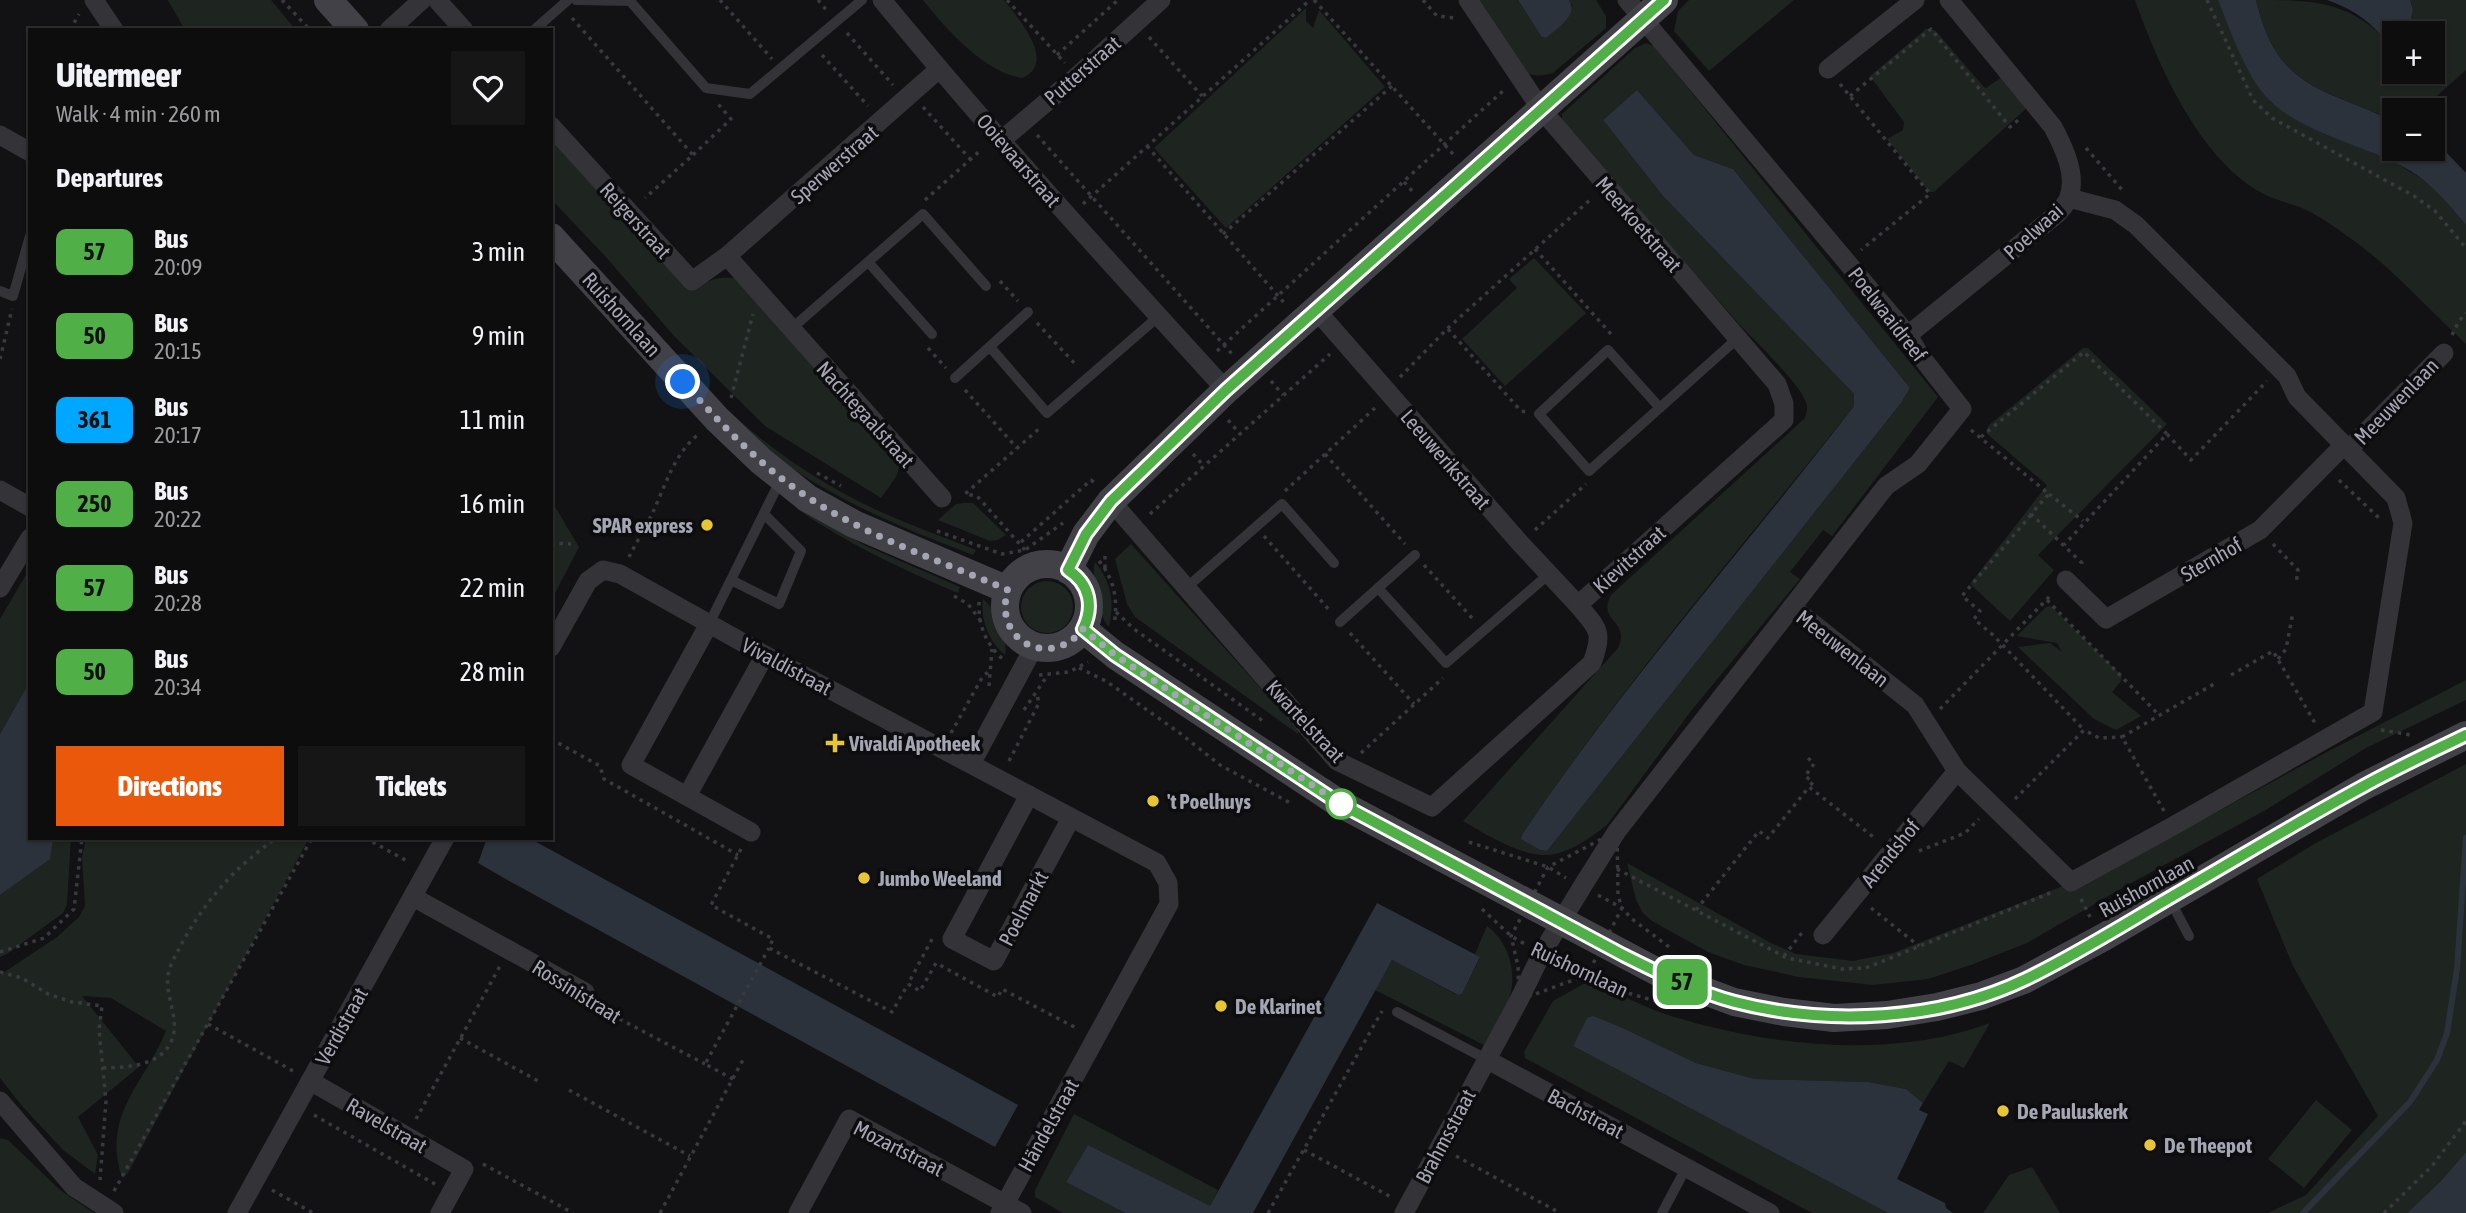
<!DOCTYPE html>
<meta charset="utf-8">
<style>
body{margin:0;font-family:"Asap Condensed",sans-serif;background:#171617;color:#f1f3f6;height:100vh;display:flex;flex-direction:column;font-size:26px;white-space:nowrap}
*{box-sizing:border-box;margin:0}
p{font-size:23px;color:#9b9c9e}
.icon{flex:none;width:38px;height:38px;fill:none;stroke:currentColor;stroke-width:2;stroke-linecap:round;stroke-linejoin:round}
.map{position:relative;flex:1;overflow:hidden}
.details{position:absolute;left:28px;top:28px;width:525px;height:812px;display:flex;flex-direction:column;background:#0e0d0e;border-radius:0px;box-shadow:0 2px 5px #0004,0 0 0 2px #2e2d2e}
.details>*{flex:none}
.badge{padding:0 14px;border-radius:10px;font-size:24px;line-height:46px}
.tools{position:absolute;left:2382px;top:21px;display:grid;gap:14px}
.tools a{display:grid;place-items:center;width:63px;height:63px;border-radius:0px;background:#0e0d0e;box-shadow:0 2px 5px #0004,0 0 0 2px #2e2d2e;font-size:35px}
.you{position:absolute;width:35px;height:35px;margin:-18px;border:5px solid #fff;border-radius:50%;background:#1a73e8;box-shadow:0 0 0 10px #1a73e833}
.map>.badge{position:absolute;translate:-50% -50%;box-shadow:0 0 0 4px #fff}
h2{padding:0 28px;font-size:26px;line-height:63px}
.round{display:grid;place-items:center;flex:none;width:74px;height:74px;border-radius:0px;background:#171617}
.overview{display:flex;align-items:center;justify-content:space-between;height:119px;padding:0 28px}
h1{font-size:33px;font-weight:800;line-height:52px}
.action{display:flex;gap:14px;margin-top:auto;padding:14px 28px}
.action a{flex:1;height:80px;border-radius:0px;background:#ea580c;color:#fff;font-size:28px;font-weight:800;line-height:80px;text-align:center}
.action a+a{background:#171617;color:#f1f3f6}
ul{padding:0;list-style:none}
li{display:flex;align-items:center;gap:21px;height:84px;padding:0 28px}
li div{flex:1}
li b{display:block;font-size:26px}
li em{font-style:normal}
li .badge{min-width:77px;font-weight:700;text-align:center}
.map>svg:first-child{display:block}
.green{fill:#1e2520;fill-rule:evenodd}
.water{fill:#2c323b}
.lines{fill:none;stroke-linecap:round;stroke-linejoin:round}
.stream{stroke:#2c323b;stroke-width:6}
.path{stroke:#393a3f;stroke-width:3.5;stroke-dasharray:3.5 5;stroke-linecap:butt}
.lane{stroke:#333338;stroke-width:10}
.street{stroke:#333338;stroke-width:19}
.secondary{stroke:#414147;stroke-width:28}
.line-casing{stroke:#fff;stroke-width:16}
.line{stroke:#50af46;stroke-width:10}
.walk{stroke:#a4a6b3;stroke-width:7;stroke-dasharray:0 12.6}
.poi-dot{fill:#e7c635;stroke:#0d0c0e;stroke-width:2.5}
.stop-dot{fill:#fff;stroke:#50af46;stroke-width:3.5}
.labels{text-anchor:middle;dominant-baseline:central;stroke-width:7;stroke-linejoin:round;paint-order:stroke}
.street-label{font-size:21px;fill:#a4a6b3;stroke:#0d0c0e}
.poi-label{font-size:21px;font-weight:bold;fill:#a4a6b3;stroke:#0d0c0e;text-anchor:start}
</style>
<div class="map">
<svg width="2466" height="1213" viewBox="0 0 2466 1213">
<rect width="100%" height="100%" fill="#121113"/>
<g class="green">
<path d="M168 0H271L296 30H185Z"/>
<path d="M923 0H1004C1018 18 1058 63 1022 78 985 73 945 28 923 0Z"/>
<path d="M1477 0H1518L1541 36 1573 6 1569 0H1596L1606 16V28L1553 73C1545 75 1538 77 1530 74 1514 66 1487 17 1477 0Z"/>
<path d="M1689 0H1794L1709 71 1674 31 1678 11Z"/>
<path d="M2135 0H2218L2242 56 2262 92 2272 103 2309 126 2395 162 2420 178 2438 191 2466 225V344C2426 307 2388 263 2343 233 2331 224 2316 214 2302 208 2289 203 2274 200 2262 193 2199 159 2158 65 2135 0Z"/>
<path d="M2256 0C2308 0 2343 0 2381 35H2394V72H2432V33H2400L2409 27 2413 10 2410 0H2466V70L2421 110H2394V121C2323 88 2277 89 2256 0Z"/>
<path d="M1306 8V21L1313 28 1319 10 1385 87 1226 228 1154 148Z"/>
<path d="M1926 29 1935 30 1983 86 1986 88 2005 75 2030 105 1934 192H1929L1887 139 1903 130 1904 122 1870 76Z"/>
<path d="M1646 43 1654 46 1938 397 1832 536 1823 530 1790 572 1800 579 1691 711 1607 825C1590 838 1566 856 1544 855 1517 854 1485 834 1463 821L1618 648C1619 645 1621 641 1621 637 1621 619 1599 618 1611 595L1805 418C1806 414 1807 411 1807 407 1807 390 1753 339 1740 325L1562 124V114L1635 48ZM1637 90 1694 155 1733 169 1910 388 1901 403 1547 851 1540 850 1522 839 1523 833C1624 683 1742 547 1854 406V394L1663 196 1603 120Z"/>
<path d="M551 138 695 286C711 280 724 274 741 280L900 465 896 477 881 498 765 426 674 336 606 257 551 199Z"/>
<path d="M1534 258 1586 313 1505 386 1462 339 1517 288 1509 279Z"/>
<path d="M2083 348H2088L2167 424 2038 555 2054 570 2010 621 1970 584 2047 485 1986 433 1988 426Z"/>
<path d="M729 411C773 452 826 487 881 512 912 526 944 537 976 550L973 555C907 530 842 503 784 463 763 449 745 431 726 414Z"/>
<path d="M551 500 579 547 551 601Z"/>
<path d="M964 503H973L1006 535 998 540 990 541 938 520 956 504Z"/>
<path d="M799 507 864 545 960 587 958 593C901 569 848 544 797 509Z"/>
<path d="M1131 544 1299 731 1298 734 1135 617 1127 604 1115 559Z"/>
<path d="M1095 562C1111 582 1115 601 1109 627 1100 617 1101 608 1099 595 1097 583 1091 575 1095 562Z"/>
<path d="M30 568V681L0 734V619Z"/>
<circle cx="1047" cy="607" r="26"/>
<path d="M983 599C997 611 1008 636 1005 655 989 642 980 620 983 599Z"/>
<path d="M2051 606 2122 676 2121 681 2112 692 2141 716 2116 730 2094 719 2018 647 2050 643 2062 652 2057 643 2017 636 2046 607Z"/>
<path d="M2466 680V700L2366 748 2264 811 2133 882 2027 943 1971 965 1928 979 1873 985 1799 977 1744 965 1708 952 1652 921 1643 913 1636 900 1627 863 1771 943 1796 954 1853 961 1893 953 2063 886 2074 890 2325 753Z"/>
<path d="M2466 764V1152L2441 1181 2407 1213H2268L2306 1195 2378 1116 2293 966 2257 879 2314 844Z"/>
<path d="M53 838H71L67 904 63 913 7 954 0 957V895L49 859Z"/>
<path d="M86 838H309L128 1173 122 1178C101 1115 145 1083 166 1031L111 998 82 996 139 1067 78 1117 98 1155 95 1174 63 1150 22 1106 0 1078V975L57 937 79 917 85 906 82 857Z"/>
<path d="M1487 926C1508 942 1517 969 1510 996 1506 1012 1492 1030 1484 1045L1375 990 1392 960 1457 995 1462 994 1480 958 1475 954Z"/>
<path d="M1587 982C1616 991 1642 1007 1671 1016 1770 1046 1891 1060 1990 1023L1964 1068 1949 1061 1923 1103 1906 1089 1868 1082 1755 1079 1696 1063 1625 1029 1587 1018 1573 1046 1888 1213H1812L1525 1058 1524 1052 1553 1001Z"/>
<path d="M2316 1100 2352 1130 2304 1188 2268 1159Z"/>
<path d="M1074 1114 1218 1190 1210 1207 1088 1145 1066 1182 1125 1213H1063L1035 1197V1190Z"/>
<path d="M0 1138 8 1140 60 1190 94 1213H0Z"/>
<path d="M2032 1167 2060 1213H1983L2009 1175Z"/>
</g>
<g class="water">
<path d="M1518 0H1569C1579 15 1557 28 1546 38L1541 36Z"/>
<path d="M2218 0H2256C2277 89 2322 88 2394 121V149H2432L2433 142 2443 149 2466 173V225C2444 198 2426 177 2394 162 2357 144 2299 130 2269 100 2247 78 2230 30 2218 0Z"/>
<path d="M2327 0H2410L2413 10 2409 27 2394 35H2381C2365 17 2349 8 2327 0Z"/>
<path d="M1637 90 1694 155 1733 169 1910 388 1901 403 1547 851 1540 850 1521 839 1523 833C1624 683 1744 549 1854 406V394L1663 196 1603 120Z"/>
<path d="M30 681V838H53L50 859 0 895V734Z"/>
<path d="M487 838H529L1018 1105 995 1147 511 882 478 863Z"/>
<path d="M1377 903 1480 957 1462 994 1458 995 1392 960 1253 1213H1125L1066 1182 1088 1145 1210 1206Z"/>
<path d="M1593 1016 1625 1029 1696 1063 1755 1079 1868 1082 1906 1089 1923 1103 1919 1110 1928 1114 1897 1179 1945 1203 1946 1208 1953 1213H1888L1573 1046 1587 1018Z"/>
<path d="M2466 1152V1213H2407L2441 1181Z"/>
</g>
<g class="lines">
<path class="stream" d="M2303 1213 2410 1102 2437 1060 2447 1033 2457 969 2466 838"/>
<g class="path">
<path d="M282 0 310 30"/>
<path d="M720 0 772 59"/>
<path d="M818 0 828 12"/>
<path d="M1007 0 1065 63"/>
<path d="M1314 0 1453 154"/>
<path d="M1423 0 1437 16 1455 18"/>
<path d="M2207 0 2253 100 2272 118 2414 196 2435 211 2466 248"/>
<path d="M572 18 693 155 645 198"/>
<path d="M70 30 79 14"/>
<path d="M847 33 893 85"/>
<path d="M1149 37 1202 96"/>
<path d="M822 55 868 106"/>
<path d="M1057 55 1118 0"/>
<path d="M1840 84 1930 194 1861 250"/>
<path d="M1850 96 1931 29 2010 127 2022 117"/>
<path d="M923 107 971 160"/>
<path d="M1037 135 1232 354"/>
<path d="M1147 146 1286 305"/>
<path d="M2086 148 2124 192"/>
<path d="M693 155 731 119 718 104"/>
<path d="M1404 182 1414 193"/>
<path d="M925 200 982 149"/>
<path d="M1083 204 1310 0"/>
<path d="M1223 234 1392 86"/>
<path d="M1535 249 1611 334"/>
<path d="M1000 281 1018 301"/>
<path d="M1037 323 1077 366"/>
<path d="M1448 329 1521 411 1526 412"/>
<path d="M2452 335 2459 321 2466 313"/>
<path d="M928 348 946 368"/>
<path d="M1217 351 1504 90"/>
<path d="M0 359 12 309"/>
<path d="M1400 377 1448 328 1592 198"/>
<path d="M1271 381 1283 395"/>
<path d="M965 390 1017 448"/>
<path d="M731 398 753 314"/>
<path d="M1228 420 1240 434"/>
<path d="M1971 430 2049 494 2031 514 2082 563 2080 566"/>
<path d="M2167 434 2191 460 2267 381"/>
<path d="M1981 437 2084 352 2167 434 2064 545"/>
<path d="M1193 454 1204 466"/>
<path d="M1325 454 1405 544"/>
<path d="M817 473 841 486"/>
<path d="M2339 480 2379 518"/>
<path d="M1285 491 1375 408"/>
<path d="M2049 494 2083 521"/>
<path d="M1150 514 1330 354"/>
<path d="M2031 515 1962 596 1980 611 1974 619 1993 635 2084 730"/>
<path d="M1535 530 1586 484"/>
<path d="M937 531 1002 554 1025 550 1063 523"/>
<path d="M1264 536 1331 612"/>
<path d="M1021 542 1091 480 1096 484"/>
<path d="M551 543 571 544"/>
<path d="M2273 544 2298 570 2296 584"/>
<path d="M1025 550 977 496 965 494 1041 427"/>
<path d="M629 557C636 543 645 528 652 514 665 487 674 453 699 434"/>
<path d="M1099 561C1115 580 1118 601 1114 625"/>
<path d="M1424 565 1473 619"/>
<path d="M1105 568V553"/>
<path d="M954 596 968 604 980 620"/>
<path d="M2047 600 2159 715"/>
<path d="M979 602C978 625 986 645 1004 660"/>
<path d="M1116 612 1134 629 1263 721"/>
<path d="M1350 633 1414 704"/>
<path d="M2278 659 2286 649 2293 612"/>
<path d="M1079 668 1106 681 1181 734 1220 765 1292 804"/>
<path d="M1039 675 1069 672 1088 662"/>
<path d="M2231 675 2273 651 2315 723"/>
<path d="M989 686 992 649"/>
<path d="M1940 709 2052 594"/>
<path d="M1024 710 1047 676"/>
<path d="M2381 730 2411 735"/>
<path d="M951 733 983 676 991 670"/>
<path d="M551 739 600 766 604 779 738 855"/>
<path d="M1361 753 1443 678"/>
<path d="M1808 758 1814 764 1805 776 1813 782 1809 787"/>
<path d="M1009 761 1039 703 1037 695"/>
<path d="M2015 799 2084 730 2099 738 2122 737"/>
<path d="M2164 811 2122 737 2214 684"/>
<path d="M1617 831 1618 895 1622 908 1587 975 1519 1000 1518 966 1511 936 1548 867Z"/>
<path d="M365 838 409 862"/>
<path d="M1469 842 1548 867 1566 878"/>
<path d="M741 849 711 905 773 939 769 948 892 1012 908 984"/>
<path d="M1919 851 1965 833 1979 819"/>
<path d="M1617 869 1787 958 1842 969 1866 968 2055 891"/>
<path d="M1598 895 1622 908 1632 919 1673 950"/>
<path d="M2081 899 2090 917"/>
<path d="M1871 908 1919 946"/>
<path d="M1482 909 1511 936 1525 944"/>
<path d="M1696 910 1759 831 1768 838 1809 787 1876 839"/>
<path d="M932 939 908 984 920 991 936 963 998 997 1002 989 1078 1029"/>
<path d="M0 952 44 938 74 909 82 838"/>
<path d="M1784 956 1804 930"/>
<path d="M1559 962 1628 993 1662 1003"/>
<path d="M0 972 22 978 48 994 72 1002 102 1006 99 1030 106 1101 100 1180"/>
<path d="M597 1007 705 1064"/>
<path d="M208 1024 295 1072"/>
<path d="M460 1038 540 1082"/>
<path d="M103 1068C126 1067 157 1067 170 1044 182 1022 165 999 168 975 170 963 178 952 183 941 209 896 235 868 276 838"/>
<path d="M733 1079 705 1064 769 948"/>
<path d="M569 1090 690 1156"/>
<path d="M314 1115 435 1184"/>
<path d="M416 1119 500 966"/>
<path d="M1304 1150 1391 1197"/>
<path d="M1456 1156 1560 1213"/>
<path d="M483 1164 573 1213"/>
<path d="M272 1190 313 1213"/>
<path d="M114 1191 312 838"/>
<path d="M660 1213 744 1058"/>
<path d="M1268 1213 1382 1011"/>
<path d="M2384 1213 2432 1166 2466 1121"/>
</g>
<g class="lane">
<path d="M576 0 630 1 706 88 750 94 862 0"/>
<path d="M534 30 568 0"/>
<path d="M869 263 932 334"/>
<path d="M0 291 13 296 30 236"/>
<path d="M791 329 923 214 986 286"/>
<path d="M990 347 1047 413 1159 316"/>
<path d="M955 378 1028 312"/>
<path d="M1660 408 1608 350 1539 414 1589 471 1738 338"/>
<path d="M731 580 779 604 801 551 764 514"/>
<path d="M1186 588 1282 504 1334 563"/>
<path d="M1378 588 1446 663 1549 574"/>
<path d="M1340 622 1415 555"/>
<path d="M709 624 780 481"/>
<path d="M2170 900 2189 936"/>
<path d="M1397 1012 1486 1059"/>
<path d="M1662 1213 1686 1168"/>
</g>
<g class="street">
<path d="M94 0 114 30"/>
<path d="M437 0 464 30"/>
<path d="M882 0C992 134 1109 262 1226 390"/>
<path d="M1627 0 1908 335 1919 354 1962 409 1918 464 1886 486 1792 607"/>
<path d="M389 30 422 0"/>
<path d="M1828 69 1915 0"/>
<path d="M551 126 692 281 727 256 939 69"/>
<path d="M0 135 30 152"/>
<path d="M1003 139 1076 77 1161 0"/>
<path d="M727 256 942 498"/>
<path d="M1317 311 1520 543 1578 605"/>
<path d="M1908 335 2057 214C2061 210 2065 205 2068 200 2078 176 2064 148 2053 127L1949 0"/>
<path d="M2349 449 2444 353"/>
<path d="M0 490 30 507"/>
<path d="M1111 501 1337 761 1432 807 1592 663C1604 631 1598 629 1578 605L1784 420V404L1777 384 1541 109 1468 0"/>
<path d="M2066 580 2106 619 2260 530 2344 445"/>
<path d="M0 588 30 538"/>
<path d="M709 624 631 765 751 832"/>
<path d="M551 647 588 581 603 570 620 574 765 655 1157 863 1168 883 1169 904 1000 1213"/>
<path d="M971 764 1034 647"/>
<path d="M1029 795 952 939 994 961 1071 818"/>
<path d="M687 796 765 655"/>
<path d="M413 897 585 992"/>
<path d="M1823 935 1957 771"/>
<path d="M1486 1059 1770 1213"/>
<path d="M310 1081 464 1169 440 1213"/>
<path d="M0 1101 74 1187 114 1213"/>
<path d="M237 1213 445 838"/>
<path d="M798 1213 849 1119 1022 1213"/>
<path d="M1404 1213 1519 1000 1542 953 1582 887 1617 831 1792 607 1915 705 1957 771 2071 882 2173 826 2373 712 2403 523 2396 498 2297 397 2287 376 2136 225 2115 210 2069 198"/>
</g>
<g class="secondary">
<path d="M328 0 355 30"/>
<path d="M551 237 717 419 761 461 807 498 854 524 1008 590"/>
<circle cx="1047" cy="606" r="42"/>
<path d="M1068 570 1086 534 1111 501 1226 390 1664 0"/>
<path d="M1083 629 1115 655 1337 802 1665 976 1734 1002 1784 1012 1834 1018 1887 1015 1937 1007 1981 996 2024 980 2104 937 2364 786 2466 735"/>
</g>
</g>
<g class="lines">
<defs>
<path id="line" d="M1664 0 1226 390 1111 501 1086 534 1068 570C1090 584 1094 607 1083 629L1115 655 1337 802 1623 955C1659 973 1697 992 1735 1002 1828 1026 1939 1021 2026 979 2080 953 2131 920 2183 890 2242 856 2301 820 2362 787 2396 768 2431 752 2466 735"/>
</defs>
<use href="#line" class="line-casing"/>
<use href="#line" class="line"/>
<path class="walk" d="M683 382C721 424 761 467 809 498 870 538 941 561 1008 590 992 640 1050 671 1083 629L1115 655 1341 804"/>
</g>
<g class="poi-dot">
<circle cx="707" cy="525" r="7"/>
<path d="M831.5 732.5h7v7h7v7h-7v7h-7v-7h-7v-7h7z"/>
<circle cx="1153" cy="801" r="7"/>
<circle cx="864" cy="878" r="7"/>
<circle cx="1221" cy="1006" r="7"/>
<circle cx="2003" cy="1111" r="7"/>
<circle cx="2150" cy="1145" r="7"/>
</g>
<circle class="stop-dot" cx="1341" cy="804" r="14"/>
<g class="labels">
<g class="street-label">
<text transform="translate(1082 70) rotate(-41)">Putterstraat</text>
<text transform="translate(1019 160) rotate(49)">Ooievaarstraat</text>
<text transform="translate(834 164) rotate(-41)">Sperwerstraat</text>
<text transform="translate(636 220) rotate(48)">Reigerstraat</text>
<text transform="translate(1639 224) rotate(49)">Meerkoetstraat</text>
<text transform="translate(2033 231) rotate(-42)">Poelwaai</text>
<text transform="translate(622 314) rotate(48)">Ruishornlaan</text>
<text transform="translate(1888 314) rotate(52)">Poelwaaidreef</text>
<text transform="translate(2396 401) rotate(-46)">Meeuwenlaan</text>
<text transform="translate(866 414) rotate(48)">Nachtegaalstraat</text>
<text transform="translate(1446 459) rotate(49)">Leeuwerikstraat</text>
<text transform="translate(1629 559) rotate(-42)">Kievitstraat</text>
<text transform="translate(2211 559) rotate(-30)">Sternhof</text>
<text transform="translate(1843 648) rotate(38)">Meeuwenlaan</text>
<text transform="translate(787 666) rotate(28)">Vivaldistraat</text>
<text transform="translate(1306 721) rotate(47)">Kwartelstraat</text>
<text transform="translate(1890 853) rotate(-51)">Arendshof</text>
<text transform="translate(2146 886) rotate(-29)">Ruishornlaan</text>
<text transform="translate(1023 908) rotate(-62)">Poelmarkt</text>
<text transform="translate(1580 969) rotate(25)">Ruishornlaan</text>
<text transform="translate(577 991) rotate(32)">Rossinistraat</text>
<text transform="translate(341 1026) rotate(-61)">Verdistraat</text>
<text transform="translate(1586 1113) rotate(28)">Bachstraat</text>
<text transform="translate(387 1125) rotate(30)">Ravelstraat</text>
<text transform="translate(1048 1125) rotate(-61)">Händelstraat</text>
<text transform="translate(1445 1136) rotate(-62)">Brahmsstraat</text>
<text transform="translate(899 1148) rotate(27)">Mozartstraat</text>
</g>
<g class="poi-label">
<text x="693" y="525" text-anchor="end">SPAR express</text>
<text x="849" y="743">Vivaldi Apotheek</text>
<text x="1167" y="801">'t Poelhuys</text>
<text x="878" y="878">Jumbo Weeland</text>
<text x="1235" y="1006">De Klarinet</text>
<text x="2017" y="1111">De Pauluskerk</text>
<text x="2164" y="1145">De Theepot</text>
</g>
</g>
</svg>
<div class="tools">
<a>+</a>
<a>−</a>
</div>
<div class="you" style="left:683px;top:382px"></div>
<b class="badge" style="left:1682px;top:982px;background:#50af46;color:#111">57</b>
<section class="details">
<div class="overview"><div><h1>Uitermeer</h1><p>Walk · 4 min · 260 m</p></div><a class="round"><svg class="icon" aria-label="heart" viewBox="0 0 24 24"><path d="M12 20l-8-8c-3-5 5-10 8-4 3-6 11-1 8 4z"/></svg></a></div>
<h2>Departures</h2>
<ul>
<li><span class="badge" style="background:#50af46;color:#111">57</span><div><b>Bus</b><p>20:09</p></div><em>3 min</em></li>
<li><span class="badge" style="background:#50af46;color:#111">50</span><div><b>Bus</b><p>20:15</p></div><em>9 min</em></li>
<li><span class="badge" style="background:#00a7ff;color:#111">361</span><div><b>Bus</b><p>20:17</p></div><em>11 min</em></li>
<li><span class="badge" style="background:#50af46;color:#111">250</span><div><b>Bus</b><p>20:22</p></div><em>16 min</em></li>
<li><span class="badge" style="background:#50af46;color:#111">57</span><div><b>Bus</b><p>20:28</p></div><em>22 min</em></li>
<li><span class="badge" style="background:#50af46;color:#111">50</span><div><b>Bus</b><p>20:34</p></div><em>28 min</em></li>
</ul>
<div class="action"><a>Directions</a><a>Tickets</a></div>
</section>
</div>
